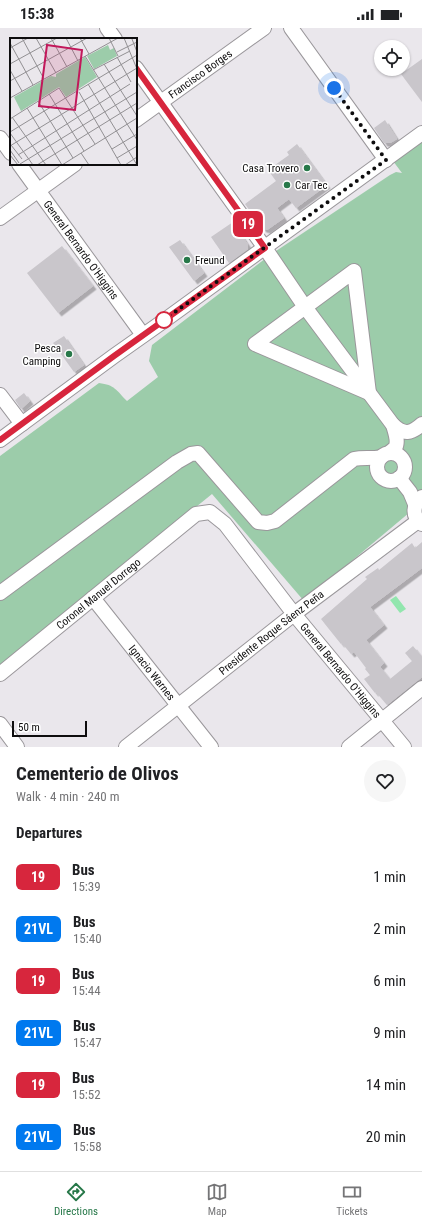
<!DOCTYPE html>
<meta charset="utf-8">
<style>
body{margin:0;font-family:"Roboto Condensed",sans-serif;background:#f6f6f6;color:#202124;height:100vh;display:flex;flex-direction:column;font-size:15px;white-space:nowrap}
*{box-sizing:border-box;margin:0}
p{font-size:13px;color:#757577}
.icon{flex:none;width:22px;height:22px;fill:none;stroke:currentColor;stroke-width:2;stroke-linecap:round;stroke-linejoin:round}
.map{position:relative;height:719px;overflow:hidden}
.sheet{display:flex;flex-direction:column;background:#fff;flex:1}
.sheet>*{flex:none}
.badge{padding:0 8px;border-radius:6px;font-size:14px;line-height:26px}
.fabs{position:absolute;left:374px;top:12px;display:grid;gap:8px}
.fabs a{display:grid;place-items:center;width:36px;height:36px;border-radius:50%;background:#fff;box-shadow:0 1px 3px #0004;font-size:20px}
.scale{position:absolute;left:12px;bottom:10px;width:75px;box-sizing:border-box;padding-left:4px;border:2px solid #0e0d0e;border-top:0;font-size:11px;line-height:14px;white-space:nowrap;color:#0e0d0e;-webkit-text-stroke:3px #fff;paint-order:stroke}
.you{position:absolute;width:20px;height:20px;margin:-10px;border:3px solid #fff;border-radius:50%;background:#1a73e8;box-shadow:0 0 0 6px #1a73e833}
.map>.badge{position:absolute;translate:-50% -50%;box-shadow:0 0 0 2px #fff}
h2{padding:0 16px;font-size:15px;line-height:36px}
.round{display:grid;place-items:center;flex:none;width:42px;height:42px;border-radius:21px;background:#f6f6f6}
.summary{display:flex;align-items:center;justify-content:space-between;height:68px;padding:0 16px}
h1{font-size:19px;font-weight:700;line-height:30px}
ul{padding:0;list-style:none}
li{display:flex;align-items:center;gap:12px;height:52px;padding:0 16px}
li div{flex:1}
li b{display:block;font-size:15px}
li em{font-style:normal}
li .badge{min-width:44px;font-weight:700;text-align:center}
.status{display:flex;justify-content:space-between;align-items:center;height:28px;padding:0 20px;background:#fff;direction:ltr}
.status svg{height:11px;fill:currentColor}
.tabs{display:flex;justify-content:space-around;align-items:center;height:56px;border-top:1px solid #e0e0e0;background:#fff;font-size:11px;color:#757577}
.tabs a{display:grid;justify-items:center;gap:2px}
.tabs .active{color:#277849}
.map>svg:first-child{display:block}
.green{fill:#9cccaa}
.water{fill:#92e6ae}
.building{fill:#c9c6cb;filter:url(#shadow)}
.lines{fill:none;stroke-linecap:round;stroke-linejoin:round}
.minor-casing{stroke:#9a979b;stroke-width:16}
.minor{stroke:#fff;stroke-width:14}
.line-casing{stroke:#fff;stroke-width:9}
.line{stroke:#d7263d;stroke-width:6}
.walk{stroke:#0e0d0e;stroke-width:4;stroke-dasharray:0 7.2}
.poi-dot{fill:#277849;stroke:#fff;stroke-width:1.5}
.stop-dot{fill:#fff;stroke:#d7263d;stroke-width:2}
.labels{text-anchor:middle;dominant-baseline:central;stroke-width:3;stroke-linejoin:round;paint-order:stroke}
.street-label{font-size:11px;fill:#0e0d0e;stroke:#fff}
.poi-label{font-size:11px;fill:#0e0d0e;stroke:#fff;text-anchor:end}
.inset-road{fill:none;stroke:#929093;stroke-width:1}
.view{fill:#c2185b;fill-opacity:0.15;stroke:#c2185b;stroke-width:2}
.inset-edge{fill:none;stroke:#0e0d0e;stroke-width:2}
</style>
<div class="status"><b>15:38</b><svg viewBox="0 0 49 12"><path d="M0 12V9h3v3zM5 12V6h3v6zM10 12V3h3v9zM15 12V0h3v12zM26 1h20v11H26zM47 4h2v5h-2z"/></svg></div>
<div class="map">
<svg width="422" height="719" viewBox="0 0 422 719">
<defs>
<filter id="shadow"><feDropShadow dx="3.5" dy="3.5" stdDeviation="0" flood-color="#0004"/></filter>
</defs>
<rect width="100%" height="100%" fill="#eae7ec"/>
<path class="green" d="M422 111V474L304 573 212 466 0 638V428L99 355C115 357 116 362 127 373L158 349 149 333 152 317 270 227 390 147 396 144 402 145 393 133Z"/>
<path class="water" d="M396 568 406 581 400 585 390 572Z"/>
<g class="building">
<path d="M422 31V74L401 46Z"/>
<path d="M385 92 397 111 390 115H384L374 100Z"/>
<path d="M297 116 327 157 296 180 289 171 277 180 284 190 267 202 263 201 245 176 276 153 268 142 289 127 287 124Z"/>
<path d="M233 194 248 217V221L229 235 211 209Z"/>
<path d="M180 212 204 245 194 253 169 219Z"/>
<path d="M62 218 93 258 58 285 27 245Z"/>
<path d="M64 308 84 337 74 344 53 315Z"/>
<path d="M24 365 30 373 21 381 15 372Z"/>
<path d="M422 514V540L370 579 384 597 366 612 384 635 380 639 390 651 412 633 405 625 413 618 422 629V649L387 677 376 664 375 665 364 651 370 647 365 641 366 640 354 624 351 626 342 615 341 616 321 591 367 551 365 549 378 540 379 542 412 515 415 520Z"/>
</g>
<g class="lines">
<defs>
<g id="minor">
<path d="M107 0 115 11"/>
<path d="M291 0 386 132"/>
<path d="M136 40 265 220 305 279 393 397C395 404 399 414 395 420 393 422 391 423 389 425"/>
<path id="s1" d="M136 92 264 0"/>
<path d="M0 110 11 125"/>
<path id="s2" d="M19 136 143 307"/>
<path d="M0 190 75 136"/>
<path d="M354 243 369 365 255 316Z"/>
<path d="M0 367 22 396"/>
<path d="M393 397C404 407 411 406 422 396"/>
<path d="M0 412 114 328 165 292 422 105"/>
<circle cx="391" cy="439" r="14"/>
<path d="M399 450 410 464 415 476"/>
<path d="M422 469C412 477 412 489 422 496"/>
<path d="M0 565 177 434 191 426 198 425 258 494 267 495 275 493 354 431C363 429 371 431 381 429"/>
<path id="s3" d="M93 570 211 719"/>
<path id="s4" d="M0 646 196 486 210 484 225 496 294 586 404 719"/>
<path d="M0 696 17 719"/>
<path id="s5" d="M126 719 294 586 418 493"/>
<path d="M349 719 422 660"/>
</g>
</defs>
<use href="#minor" class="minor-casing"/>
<use href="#minor" class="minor"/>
</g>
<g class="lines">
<defs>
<path id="line" d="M0 412 114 328 265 220 136 40"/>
</defs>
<use href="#line" class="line-casing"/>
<use href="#line" class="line"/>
<path class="walk" d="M164 292 386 132 334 60"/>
</g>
<g class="poi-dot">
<circle cx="307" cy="140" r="4"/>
<circle cx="287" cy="157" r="4"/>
<circle cx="187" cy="232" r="4"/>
<circle cx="69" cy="326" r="4"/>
</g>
<circle class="stop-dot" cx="164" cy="292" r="8"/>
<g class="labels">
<g class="street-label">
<text stroke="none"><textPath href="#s1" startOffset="79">Francisco Borges</textPath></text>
<text stroke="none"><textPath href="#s2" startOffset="106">General Bernardo O'Higgins</textPath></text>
<text stroke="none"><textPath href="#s4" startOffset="127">Coronel Manuel Dorrego</textPath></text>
<text stroke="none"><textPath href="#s5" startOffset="185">Presidente Roque Sáenz Peña</textPath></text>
<text stroke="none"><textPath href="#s4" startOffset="473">General Bernardo O'Higgins</textPath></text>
<text stroke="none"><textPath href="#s3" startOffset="95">Ignacio Warnes</textPath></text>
</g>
<g class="poi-label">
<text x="299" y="140">Casa Trovero</text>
<text x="295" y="157" text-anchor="start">Car Tec</text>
<text x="195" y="232" text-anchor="start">Freund</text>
<text x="61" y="320">Pesca<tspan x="61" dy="13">Camping</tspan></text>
</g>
</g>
<g transform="translate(10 10)">
<rect width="127" height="127" fill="#eae7ec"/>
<path d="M98 7 100 12 104 10 107 18 84 31 77 18ZM75 19 87 39 56 59 49 49 11 73 4 59 41 38 46 39V36Z" fill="#9cccaa"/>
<path class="inset-road" d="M12 0 34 41M26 0 46 35M41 0 57 29M56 0 68 23M70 0 79 16M99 0 108 18M114 0 127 31M122 1 127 14M0 5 23 47M0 10 18 0M107 14 127 4M75 18 127 102M107 19 121 44M0 26 47 0M94 26 127 78M0 32 12 53M83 32 120 13M0 43 77 0M78 46 127 127M69 52 127 17M69 54 111 127M39 56 74 113M0 60 108 0M28 63 63 120M17 70 52 127M2 79 36 127M0 81 49 50 85 106M0 94 67 53M0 95 23 127M1 107 12 121M0 108 127 30M102 111 127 96M0 112 9 125M71 115 79 127M0 117 8 127M8 117 120 46M107 120 127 108M10 126 127 54M27 127 127 65M52 127 127 80M115 127 127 119"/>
<path class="view" d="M37 7 72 12 65 72 29 68Z"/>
<rect width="127" height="127" class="inset-edge"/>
</g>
</svg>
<div class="fabs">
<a><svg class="icon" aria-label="locate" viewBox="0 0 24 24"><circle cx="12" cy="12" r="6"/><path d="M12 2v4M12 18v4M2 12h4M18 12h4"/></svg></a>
</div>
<div class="scale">50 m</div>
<div class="you" style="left:334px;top:60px"></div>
<b class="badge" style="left:248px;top:196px;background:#d7263d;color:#fff">19</b>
</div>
<section class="sheet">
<div class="summary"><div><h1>Cementerio de Olivos</h1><p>Walk · 4 min · 240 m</p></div><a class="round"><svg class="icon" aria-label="heart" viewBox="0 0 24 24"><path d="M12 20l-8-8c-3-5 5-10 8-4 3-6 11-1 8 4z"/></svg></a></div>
<h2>Departures</h2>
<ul>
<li><span class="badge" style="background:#d7263d;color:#fff">19</span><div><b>Bus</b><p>15:39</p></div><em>1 min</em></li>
<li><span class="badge" style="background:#0079ef;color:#fff">21VL</span><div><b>Bus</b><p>15:40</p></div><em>2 min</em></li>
<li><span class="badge" style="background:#d7263d;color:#fff">19</span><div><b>Bus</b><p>15:44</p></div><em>6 min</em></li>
<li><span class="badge" style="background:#0079ef;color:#fff">21VL</span><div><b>Bus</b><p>15:47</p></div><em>9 min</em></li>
<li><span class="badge" style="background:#d7263d;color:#fff">19</span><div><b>Bus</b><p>15:52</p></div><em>14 min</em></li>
<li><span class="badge" style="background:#0079ef;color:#fff">21VL</span><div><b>Bus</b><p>15:58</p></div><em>20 min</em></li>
</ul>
</section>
<nav class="tabs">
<a class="active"><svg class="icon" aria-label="directions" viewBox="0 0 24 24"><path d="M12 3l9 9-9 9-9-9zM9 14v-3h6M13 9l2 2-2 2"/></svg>Directions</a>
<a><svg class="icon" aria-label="map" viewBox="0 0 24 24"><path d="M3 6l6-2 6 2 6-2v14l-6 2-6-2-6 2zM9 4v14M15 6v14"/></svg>Map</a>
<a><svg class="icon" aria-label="tickets" viewBox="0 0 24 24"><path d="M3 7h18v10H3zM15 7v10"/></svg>Tickets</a>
</nav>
